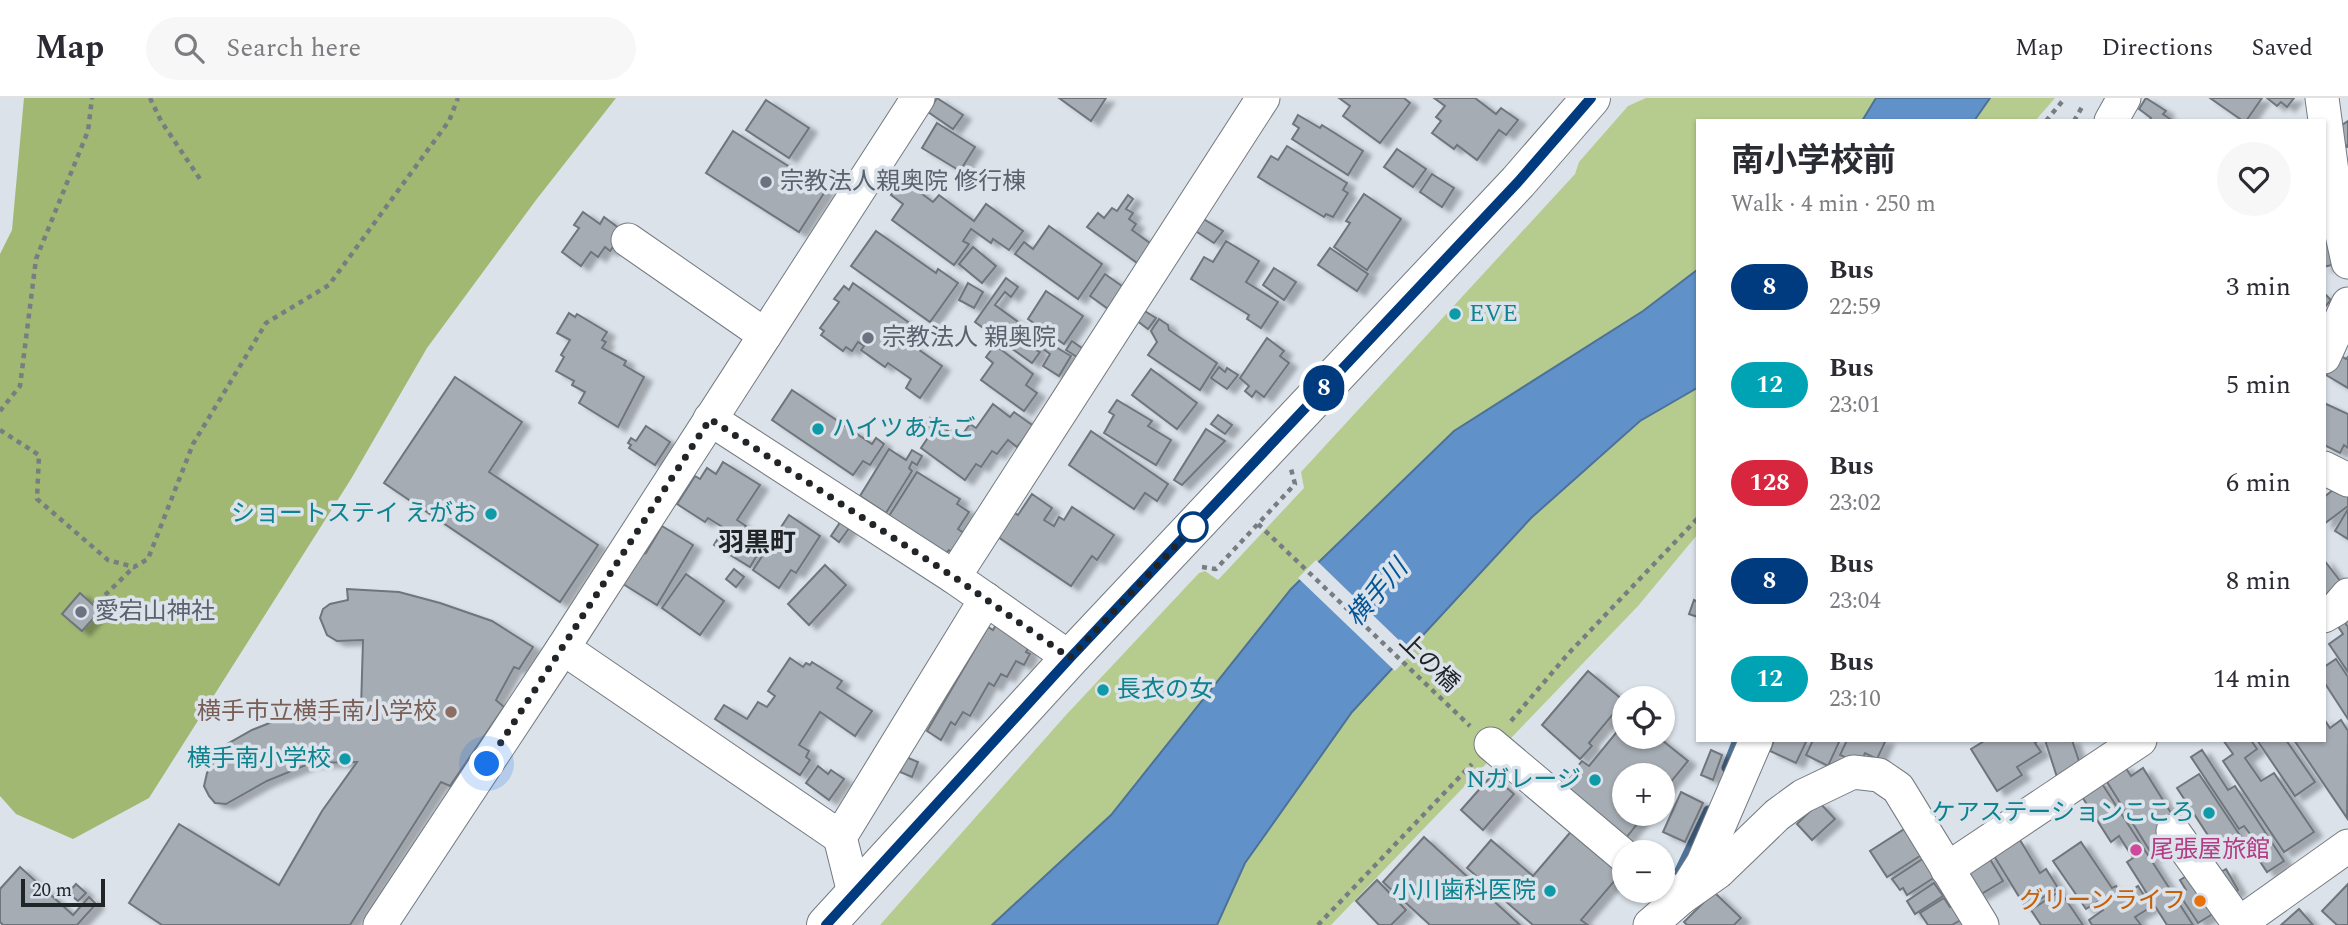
<!DOCTYPE html>
<meta charset="utf-8">
<style>
body{margin:0;font-family:Spectral,"Noto Sans JP",serif;background:#f7f7f7;color:#2b2b33;height:100vh;display:flex;flex-direction:column;font-size:26px;white-space:nowrap}
*{box-sizing:border-box;margin:0}
p{font-size:23px;color:#7c7c81}
.icon{flex:none;width:38px;height:38px;fill:none;stroke:currentColor;stroke-width:2;stroke-linecap:round;stroke-linejoin:round}
.map{position:relative;flex:1;overflow:hidden}
.details{position:absolute;left:1696px;top:21px;width:630px;height:623px;display:flex;flex-direction:column;background:#fff;border-radius:0px;box-shadow:0 2px 5px #0004}
.details>*{flex:none}
.badge{padding:0 14px;border-radius:23px;font-size:24px;line-height:46px}
.tools{position:absolute;left:1612px;top:588px;display:grid;gap:14px}
.tools a{display:grid;place-items:center;width:63px;height:63px;border-radius:50%;background:#fff;box-shadow:0 2px 5px #0004;font-size:35px}
.scale{position:absolute;left:21px;bottom:18px;width:84px;box-sizing:border-box;padding-left:7px;border:4px solid #222527;border-top:0;font-size:19px;line-height:24px;white-space:nowrap;color:#222527;-webkit-text-stroke:5px #dbe2ea;paint-order:stroke}
.you{position:absolute;width:35px;height:35px;margin:-18px;border:5px solid #fff;border-radius:50%;background:#1a73e8;box-shadow:0 0 0 10px #1a73e833}
.map>.badge{position:absolute;translate:-50% -50%;box-shadow:0 0 0 4px #fff}
.round{display:grid;place-items:center;flex:none;width:74px;height:74px;border-radius:37px;background:#f7f7f7}
.summary{display:flex;align-items:center;justify-content:space-between;height:119px;padding:0 35px}
h1{font-size:33px;font-weight:700;line-height:52px}
ul{padding:0;list-style:none}
li{display:flex;align-items:center;gap:21px;height:98px;padding:0 35px}
li div{flex:1}
li b{display:block;font-size:26px}
li em{font-style:normal}
li .badge{min-width:77px;font-weight:700;text-align:center}
header{display:flex;align-items:center;gap:42px;box-sizing:border-box;height:98px;padding:0 35px;background:#fff;border-bottom:2px solid #e1e1e2}
header strong{font-size:33px}
nav{display:flex;gap:38px;margin-inline-start:auto;font-size:24px}
.search{width:490px;height:63px;background:#f7f7f7;display:flex;align-items:center;gap:18px;box-sizing:border-box;padding:0 24px;border-radius:38px;color:#7c7c81;font-size:26px}
.map>svg:first-child{display:block}
.green{fill:#b6cc8e}
.forest{fill:#a0b872}
.water{fill:#6092c9;stroke:#4d7198;stroke-width:2}
.pier{fill:#dbe2ea}
.lines{fill:none;stroke-linecap:round;stroke-linejoin:round}
.stream{stroke:#4d7198;stroke-width:9}
.building{fill:#a5acb3;stroke:#6f757c;stroke-width:2;filter:url(#shadow)}
.minor-casing{stroke:#747a81;stroke-width:35}
.major-casing{stroke:#747a81;stroke-width:40}
.path{stroke:#787d81;stroke-width:4.5;stroke-dasharray:5 5;stroke-linecap:butt}
.minor{stroke:#fff;stroke-width:33}
.major{stroke:#fff;stroke-width:38}
.line-casing{stroke:#fff;stroke-width:16}
.line{stroke:#003b80;stroke-width:10}
.walk{stroke:#222527;stroke-width:7;stroke-dasharray:0 12.6}
.worship-dot{fill:#6b7280;stroke:#dbe2ea;stroke-width:2.5}
.culture-dot{fill:#0f9aa8;stroke:#dbe2ea;stroke-width:2.5}
.stop-dot{fill:#fff;stroke:#003b80;stroke-width:3.5}
.education-dot{fill:#8d6e63;stroke:#dbe2ea;stroke-width:2.5}
.hotel-dot{fill:#d1479c;stroke:#dbe2ea;stroke-width:2.5}
.food-dot{fill:#e8710a;stroke:#dbe2ea;stroke-width:2.5}
.labels{text-anchor:middle;dominant-baseline:central;stroke-width:7;stroke-linejoin:round;paint-order:stroke}
.worship-label{font-size:24px;fill:#5b616d;stroke:#dbe2ea;text-anchor:start}
.culture-label{font-size:24px;fill:#0d838f;stroke:#dbe2ea;text-anchor:end}
.street-label{font-size:24px;fill:#222527;stroke:#dbe2ea}
.education-label{font-size:24px;fill:#785e54;stroke:#dbe2ea;text-anchor:end}
.hotel-label{font-size:24px;fill:#b23c85;stroke:#dbe2ea;text-anchor:start}
.food-label{font-size:24px;fill:#c56008;stroke:#dbe2ea;text-anchor:end}
.neighbourhood-label{font-size:26px;font-weight:bold;fill:#222527;stroke:#dbe2ea}
.water-label{font-size:26px;font-style:italic;fill:#035597;stroke:#dbe2ea}
</style>
<header>
<strong>Map</strong>
<div class="search"><svg class="icon" aria-label="search" viewBox="0 0 24 24"><circle cx="10" cy="10" r="6"/><path d="M15 15l6 6"/></svg>Search here</div>
<nav><a>Map</a><a>Directions</a><a>Saved</a></nav>
</header>
<div class="map">
<svg width="2348" height="827" viewBox="0 0 2348 827">
<defs>
<filter id="shadow"><feDropShadow dx="8" dy="4.5" stdDeviation="2" flood-color="#0004"/></filter>
</defs>
<rect width="100%" height="100%" fill="#dbe2ea"/>
<g class="green">
<path d="M1646 0H1876L1862 23H1698L1697 172 1643 213 1454 333 1291 491 1111 717 992 827H880L1066 617 1199 475 1205 473 1218 482 1304 390 1301 374 1575 76 1579 64 1628 8Z"/>
<path d="M1990 0H2055L2035 23H1974Z"/>
<path d="M1697 290V437L1638 508 1331 827H1217L1245 765 1352 614 1531 420 1640 323Z"/>
</g>
<path class="forest" d="M24 0H616L536 102 427 250 351 381 149 700 73 741 16 716 0 698V156L12 132Z"/>
<g class="water">
<path d="M1876 0H1990L1974 23H1862Z"/>
<path d="M1697 172V290L1640 323 1531 420 1352 614 1245 765 1217 827H992L1111 717 1291 491 1454 333 1643 213Z"/>
</g>
<path class="pier" d="M1316 462 1412 555 1395 573 1298 480Z"/>
<g class="lines">
<g class="stream">
<path d="M1726 670 1737 642"/>
<path d="M1675 781 1708 712"/>
</g>
</g>
<g class="building">
<path d="M937 0 963 17 953 31 928 14Z"/>
<path d="M1059 0H1106L1091 23Z"/>
<path d="M1339 0H1404L1410 5 1380 45 1343 18 1350 8Z"/>
<path d="M1434 0H1475L1496 16 1501 10 1518 22 1506 37 1499 32 1477 62 1457 47 1454 51 1432 35 1441 23 1436 19 1445 8Z"/>
<path d="M2146 0 2166 13 2163 16 2173 23H2149L2151 20 2139 11Z"/>
<path d="M2210 0H2262L2246 23H2243Z"/>
<path d="M2267 0H2294L2287 9 2281 4 2277 8Z"/>
<path d="M766 2 809 30 789 60 746 32Z"/>
<path d="M1298 17 1320 30 1322 27 1363 53 1348 77 1292 41 1299 30 1293 26Z"/>
<path d="M2348 23V49H2347L2336 31Z"/>
<path d="M937 25 975 49 960 73 922 50Z"/>
<path d="M733 33 826 92 799 134 706 75Z"/>
<path d="M1287 48 1347 85 1343 92 1348 95 1333 119 1326 116 1324 119 1258 79 1271 58 1278 62Z"/>
<path d="M1397 51 1426 71 1413 89 1384 69Z"/>
<path d="M905 76 921 88 918 93 933 104 939 97 974 123 986 106 1023 133 1009 152 993 141 991 145 971 131 963 143 969 146 954 167 892 122 903 106 891 97Z"/>
<path d="M1432 76 1454 90 1442 109 1420 94Z"/>
<path d="M1364 96 1401 121 1367 172 1334 149 1350 125 1346 123Z"/>
<path d="M1128 97 1133 101 1126 111 1133 115 1129 121 1136 126 1132 132 1154 148 1140 167 1087 129 1098 115 1104 120 1112 110 1117 113Z"/>
<path d="M2324 106 2339 165 2324 169Z"/>
<path d="M583 114 600 126 604 119 624 134 610 153 605 149 598 159 591 154 581 168 562 154 579 130 574 127Z"/>
<path d="M1202 120 1223 133 1214 145 1194 132Z"/>
<path d="M1049 128 1102 166 1078 201 1015 156 1024 144 1033 151Z"/>
<path d="M876 133 936 175 938 171 958 185 930 224 851 168Z"/>
<path d="M1226 143 1259 163 1246 184 1278 204 1261 230 1247 221 1249 217 1191 181 1204 159 1213 164Z"/>
<path d="M973 149 996 168 982 185 959 166Z"/>
<path d="M1330 150 1368 176 1357 193 1318 167Z"/>
<path d="M1274 170 1296 184 1284 202 1263 187Z"/>
<path d="M1105 176 1126 191 1111 213 1090 198Z"/>
<path d="M1006 180 1018 189 1011 199 1005 194 995 207 1043 242 1036 252 1040 254 1032 265 975 224Z"/>
<path d="M853 185 918 231 908 244 942 268 920 300 906 290 911 281 888 265 885 269 861 252 864 248 858 244 852 253 846 249 843 253 821 237 824 233 820 230 839 204 834 201 844 188 849 192Z"/>
<path d="M968 185 983 194 974 210 959 202Z"/>
<path d="M1046 193 1083 218 1064 246 1028 221Z"/>
<path d="M2324 195 2331 202 2324 210Z"/>
<path d="M1143 212 1156 220 1148 231 1136 222Z"/>
<path d="M569 215 575 219 577 216 607 234 602 242 606 244 602 250 626 263 624 267 644 279 618 329 579 305 585 294 572 287 574 283 556 273 564 259 561 257 570 242 557 235Z"/>
<path d="M1159 221 1168 227 1169 232 1217 265 1200 292 1148 257 1157 244 1151 233Z"/>
<path d="M1267 240 1284 253 1280 258 1289 265 1264 299 1256 293 1252 299 1245 293 1249 288 1240 280Z"/>
<path d="M1072 243 1086 253 1080 261 1066 252Z"/>
<path d="M1047 244 1071 258 1059 278 1043 268 1050 256 1043 251Z"/>
<path d="M995 247 1033 276 1026 287 1037 295 1024 313 981 282 993 265 986 259Z"/>
<path d="M2338 256 2346 261 2348 259V290L2326 277Z"/>
<path d="M1219 269 1225 274 1227 270 1238 277 1227 291 1211 280Z"/>
<path d="M1151 271 1197 305 1177 331 1132 297Z"/>
<path d="M455 279 522 324 489 374 598 447 560 504 384 385Z"/>
<path d="M792 292 872 346 876 340 884 346 870 367 863 363 853 377 772 322Z"/>
<path d="M1117 302 1152 323 1148 328 1171 342 1156 367 1104 335 1114 317 1109 314Z"/>
<path d="M2324 305 2348 316V350L2344 347 2340 355 2324 347Z"/>
<path d="M993 306 1010 319 1014 314 1035 329 1023 346 1021 344 1017 349 1008 342 997 356 992 353 981 369 976 366 965 382 921 350 931 335 923 329 930 320 959 341 970 326 976 330Z"/>
<path d="M1218 317 1232 327 1225 336 1211 326Z"/>
<path d="M646 328 670 344 655 367 629 350 631 347 628 345 631 340 636 343Z"/>
<path d="M1206 331 1225 343 1182 387 1174 382Z"/>
<path d="M1091 333 1168 386 1157 403 1145 395 1134 411 1069 367Z"/>
<path d="M889 351 906 362 912 352 922 358 917 367 912 364 909 370 912 373 886 415 860 398Z"/>
<path d="M723 364 760 387 737 422 746 428 742 434 763 447 750 469 714 447 724 430 708 420 705 424 677 406 695 378 700 381 707 370 716 376Z"/>
<path d="M917 374 960 401 957 406 969 414 958 431 967 437 954 456 949 452 946 455 889 418Z"/>
<path d="M2341 386 2348 390V408L2324 426V399Z"/>
<path d="M1032 396 1052 410 1044 422 1054 428 1059 419 1064 422 1072 409 1114 437 1097 462 1092 458 1071 488 995 437 1011 413 1018 417Z"/>
<path d="M2348 411V441L2335 433Z"/>
<path d="M789 417 820 438 796 475 791 472 779 490 753 472Z"/>
<path d="M841 423 850 429 839 444 831 438Z"/>
<path d="M662 428 693 447 657 507 623 486 640 457 646 455Z"/>
<path d="M2324 462 2341 484 2324 498Z"/>
<path d="M825 467 846 487 809 527 788 506Z"/>
<path d="M734 471 744 479 736 489 726 481Z"/>
<path d="M686 476 724 503 700 537 662 510Z"/>
<path d="M347 491 399 494 440 505 492 523 533 549 519 571 514 569 496 602 504 609 450 688 441 684 350 827H162L129 805 179 726 279 787 322 713 357 664 311 665 267 683 226 706 215 705 209 698 204 688 207 675 212 667 226 658 222 649 252 632 277 622 313 614 361 611 363 542 337 543 327 537 320 520 323 511 330 506 348 502Z"/>
<path d="M80 495 100 513 82 533 62 516Z"/>
<path d="M1694 502 1698 504V519L1689 516Z"/>
<path d="M2339 517 2348 529V574L2329 546 2343 536 2333 521Z"/>
<path d="M997 525 1031 546 1026 554 1030 556 1024 567 1016 563 1007 579 1001 576 994 588 989 585 970 618 963 614 955 627 951 624 941 642 927 633 988 529 993 532Z"/>
<path d="M790 560 803 569 806 565 810 567 812 564 842 583 837 590 872 613 855 638 820 614 799 647 809 653 806 659 810 662 800 677 715 621 724 607 747 621 758 604 767 609 775 598 768 593Z"/>
<path d="M2336 561 2348 579V621L2324 584V569Z"/>
<path d="M1588 573 1624 603 1589 645 1592 648 1580 661 1542 627Z"/>
<path d="M2324 621 2330 630 2341 622 2348 633 2347 720 2294 642H2324Z"/>
<path d="M1624 625V639H1658L1688 663 1662 695V677H1624V716H1645L1626 740 1562 687 1582 663 1589 668Z"/>
<path d="M1774 642H1807L1796 665 1770 653Z"/>
<path d="M1813 642H1840L1828 668 1806 657Z"/>
<path d="M1847 642H1886L1877 661 1865 655 1860 666 1840 657Z"/>
<path d="M1986 642H2039L2035 645 2041 654 2017 669 2022 677 1997 693 1971 651Z"/>
<path d="M2045 642H2072L2082 672 2057 679Z"/>
<path d="M2223 642H2251L2257 651 2245 660 2261 683 2274 675 2314 734 2284 754 2223 663 2233 656Z"/>
<path d="M2257 642H2286L2315 684 2295 698Z"/>
<path d="M1711 652 1722 657 1713 682 1701 677Z"/>
<path d="M2202 652 2228 692 2235 688 2284 763 2267 774 2247 744 2253 740 2244 728 2239 731 2191 659Z"/>
<path d="M906 659 918 664 912 679 900 674Z"/>
<path d="M2124 667 2131 678 2143 670 2176 723 2172 746 2153 758 2104 679Z"/>
<path d="M818 668 828 676 831 672 844 681 829 702 806 685Z"/>
<path d="M2199 676 2241 739 2219 754 2177 690Z"/>
<path d="M1492 677 1514 696 1483 732 1461 712Z"/>
<path d="M2099 681 2193 827H2167L2127 764 2133 760 2119 738 2111 744 2079 694Z"/>
<path d="M1681 694 1703 705 1685 744 1663 734Z"/>
<path d="M1819 704 1835 721 1812 742 1797 726Z"/>
<path d="M1574 730 1623 773 1581 822 1588 827H1533L1467 770 1491 742 1533 778Z"/>
<path d="M1906 730 1923 756 1887 779 1870 753Z"/>
<path d="M1424 739 1520 827H1430L1383 784Z"/>
<path d="M2020 742 2040 775 2046 771 2058 790 2026 810 1994 758Z"/>
<path d="M2081 744 2112 790 2116 788 2123 798 2138 788 2151 809 2135 819 2141 827H2092L2089 822 2103 812 2097 804 2086 811 2053 763Z"/>
<path d="M1987 756 2003 783 1978 798 1962 770Z"/>
<path d="M1924 760 1935 779 1907 797 1903 790 1900 792 1892 781Z"/>
<path d="M20 769 73 817 89 799 96 806 77 827H3L0 824V791Z"/>
<path d="M2226 771 2238 792 2225 800 2212 779Z"/>
<path d="M2196 772 2221 811 2198 825 2179 796 2186 792 2180 782Z"/>
<path d="M1377 782 1406 812 1391 827H1379L1356 803Z"/>
<path d="M1934 785 1943 798 1915 816 1907 803Z"/>
<path d="M76 786 86 795 78 803 68 795Z"/>
<path d="M2348 786V827H2337L2322 813Z"/>
<path d="M2060 793 2083 827H2041L2031 812Z"/>
<path d="M1714 794 1741 820 1734 827H1687L1684 824Z"/>
<path d="M1944 800 1950 809 1955 806 1964 820 1952 827H1928L1920 815Z"/>
<path d="M2299 811 2313 827H2281Z"/>
</g>
<g class="lines">
<defs>
<g id="minor">
<path d="M2322 0 2338 118 2348 164"/>
<path d="M2111 23 2124 0"/>
<path d="M628 142 765 237"/>
<path d="M2324 259 2348 206"/>
<path d="M710 321 954 479 1070 560"/>
<path d="M2324 370 2348 382"/>
<path d="M954 479 1263 0"/>
<path d="M2324 518 2336 511 2348 497"/>
<path d="M563 550 840 739"/>
<path d="M1491 646 1624 758"/>
<path d="M2173 733 2239 826"/>
<path d="M1947 771 2140 642"/>
<path d="M1662 788 1681 800 1718 774 1777 717 1803 698 1853 674 1879 677 1898 690 1982 827"/>
<path d="M854 795 840 739 986 501"/>
<path d="M380 827 563 550 918 0"/>
<path d="M1650 827 1681 800 1703 765 1756 642"/>
<path d="M2237 827 2348 748"/>
</g>
<path id="major" d="M826 827 1070 560 1518 84 1591 0"/>
</defs>
<use href="#minor" class="minor-casing"/>
<use href="#major" class="major-casing"/>
<g class="path">
<path d="M150 0 161 23 202 84"/>
<path d="M2046 23 2065 0"/>
<path d="M2074 23 2082 9"/>
<path d="M0 313 20 288 36 161 88 33 92 0"/>
<path d="M0 332 39 357 37 401 108 462 134 469 148 461 193 346 266 225 329 187 449 23 458 0"/>
<path d="M1258 426 1470 628"/>
<path d="M1202 469 1216 471 1295 386 1291 371"/>
<path d="M105 497 133 470"/>
<path d="M1511 623 1568 556 1698 420"/>
<path d="M1318 827 1472 666"/>
</g>
<use href="#minor" class="minor"/>
<use href="#major" class="major"/>
</g>
<g class="lines">
<defs>
<path id="line" d="M826 827 1070 560 1518 84 1591 0"/>
</defs>
<use href="#line" class="line-casing"/>
<use href="#line" class="line"/>
<path class="walk" d="M487 666 710 321 954 479 1070 560 1201 421 1193 429"/>
</g>
<g class="worship-dot">
<circle cx="766" cy="84" r="7"/>
<circle cx="868" cy="240" r="7"/>
<circle cx="81" cy="514" r="7"/>
</g>
<g class="culture-dot">
<circle cx="1455" cy="216" r="7"/>
<circle cx="818" cy="331" r="7"/>
<circle cx="491" cy="416" r="7"/>
<circle cx="1103" cy="592" r="7"/>
<circle cx="345" cy="661" r="7"/>
<circle cx="1595" cy="682" r="7"/>
<circle cx="2209" cy="715" r="7"/>
<circle cx="1550" cy="793" r="7"/>
</g>
<circle class="stop-dot" cx="1193" cy="429" r="14"/>
<circle class="education-dot" cx="451" cy="614" r="7"/>
<circle class="hotel-dot" cx="2136" cy="752" r="7"/>
<circle class="food-dot" cx="2200" cy="803" r="7"/>
<g class="labels">
<g class="worship-label">
<text x="780" y="84">宗教法人親奥院 修行棟</text>
<text x="882" y="240">宗教法人 親奥院</text>
<text x="95" y="514">愛宕山神社</text>
</g>
<g class="culture-label">
<text x="1469" y="216" text-anchor="start">EVE</text>
<text x="832" y="331" text-anchor="start">ハイツあたご</text>
<text x="477" y="416">ショートステイ えがお</text>
<text x="1117" y="592" text-anchor="start">長衣の女</text>
<text x="331" y="661">横手南小学校</text>
<text x="1581" y="682">Nガレージ</text>
<text x="2195" y="715">ケアステーションこころ</text>
<text x="1536" y="793">小川歯科医院</text>
</g>
<g class="street-label">
<text transform="translate(1429 565) rotate(44)">上の橋</text>
</g>
<g class="education-label">
<text x="437" y="614">横手市立横手南小学校</text>
</g>
<g class="hotel-label">
<text x="2150" y="752">尾張屋旅館</text>
</g>
<g class="food-label">
<text x="2186" y="803">グリーンライフ</text>
</g>
<g class="neighbourhood-label">
<text x="757" y="445">羽黒町</text>
</g>
<g class="water-label">
<text transform="translate(1377 495) rotate(-49)">横手川</text>
</g>
</g>
</svg>
<div class="tools">
<a><svg class="icon" aria-label="locate" viewBox="0 0 24 24"><circle cx="12" cy="12" r="6"/><path d="M12 2v4M12 18v4M2 12h4M18 12h4"/></svg></a>
<a>+</a>
<a>−</a>
</div>
<div class="scale">20 m</div>
<div class="you" style="left:487px;top:666px"></div>
<b class="badge" style="left:1324px;top:290px;background:#003b80;color:#fff">8</b>
<section class="details">
<div class="summary"><div><h1>南小学校前</h1><p>Walk · 4 min · 250 m</p></div><a class="round"><svg class="icon" aria-label="heart" viewBox="0 0 24 24"><path d="M12 20l-8-8c-3-5 5-10 8-4 3-6 11-1 8 4z"/></svg></a></div>
<ul>
<li><span class="badge" style="background:#003b80;color:#fff">8</span><div><b>Bus</b><p>22:59</p></div><em>3 min</em></li>
<li><span class="badge" style="background:#00a3b4;color:#fff">12</span><div><b>Bus</b><p>23:01</p></div><em>5 min</em></li>
<li><span class="badge" style="background:#d7263d;color:#fff">128</span><div><b>Bus</b><p>23:02</p></div><em>6 min</em></li>
<li><span class="badge" style="background:#003b80;color:#fff">8</span><div><b>Bus</b><p>23:04</p></div><em>8 min</em></li>
<li><span class="badge" style="background:#00a3b4;color:#fff">12</span><div><b>Bus</b><p>23:10</p></div><em>14 min</em></li>
</ul>
</section>
</div>
